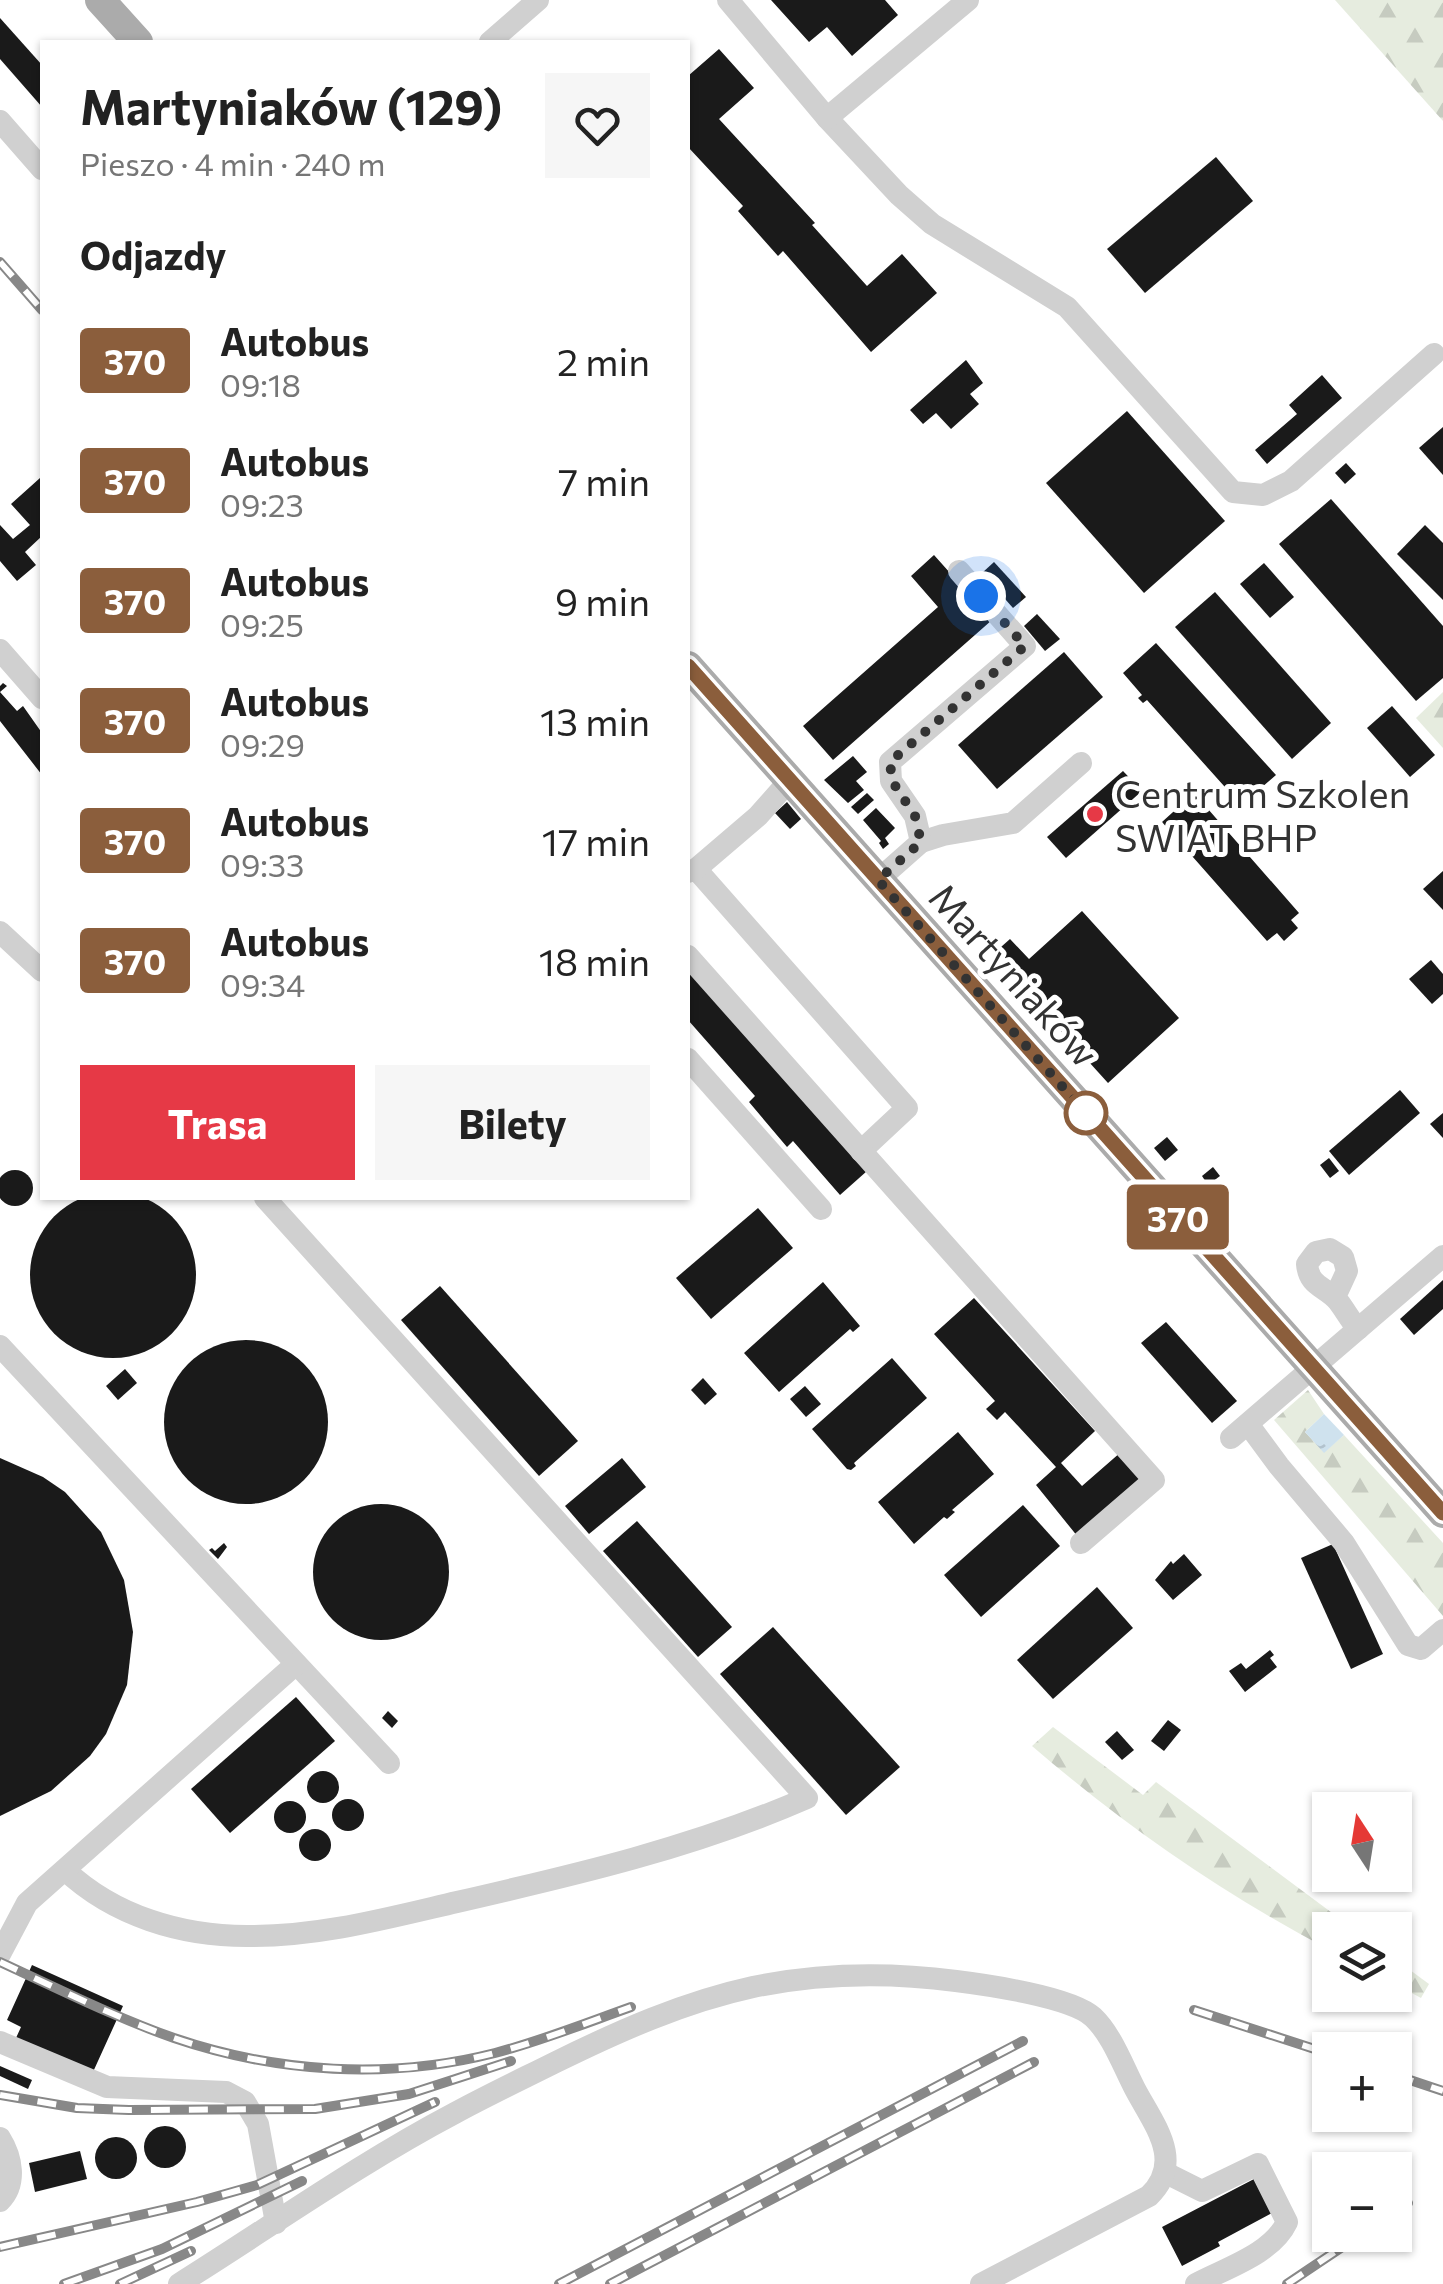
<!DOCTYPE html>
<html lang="pl">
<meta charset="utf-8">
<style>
body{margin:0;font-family:Commissioner,sans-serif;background:#f6f6f6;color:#222;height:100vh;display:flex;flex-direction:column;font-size:38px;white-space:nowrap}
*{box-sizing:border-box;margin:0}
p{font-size:32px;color:#767676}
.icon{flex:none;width:55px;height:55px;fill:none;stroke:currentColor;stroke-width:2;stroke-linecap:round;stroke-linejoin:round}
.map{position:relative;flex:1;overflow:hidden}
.drawer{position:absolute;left:40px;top:40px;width:650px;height:1160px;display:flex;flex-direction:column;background:#fff;border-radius:0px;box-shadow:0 2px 8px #0004}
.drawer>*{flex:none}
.badge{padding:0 20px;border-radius:8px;font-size:35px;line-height:65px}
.needle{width:65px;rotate:348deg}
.tools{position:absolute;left:1312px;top:1792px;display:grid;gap:20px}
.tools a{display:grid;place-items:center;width:100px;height:100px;border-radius:0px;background:#fff;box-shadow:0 2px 8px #0004;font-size:50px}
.you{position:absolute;width:50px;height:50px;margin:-25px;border:8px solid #fff;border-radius:50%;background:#1a73e8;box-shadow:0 0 0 15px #1a73e833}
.map>.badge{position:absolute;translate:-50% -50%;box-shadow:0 0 0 5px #fff}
h2{padding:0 40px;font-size:38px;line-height:90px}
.round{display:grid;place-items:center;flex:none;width:105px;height:105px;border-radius:0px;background:#f6f6f6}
.headline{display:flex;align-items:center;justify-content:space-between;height:170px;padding:0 40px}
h1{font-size:48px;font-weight:700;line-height:75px}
.cta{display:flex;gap:20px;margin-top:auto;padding:20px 40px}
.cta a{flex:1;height:115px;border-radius:0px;background:#e63946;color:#fff;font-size:40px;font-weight:700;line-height:115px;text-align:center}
.cta a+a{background:#f6f6f6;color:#222}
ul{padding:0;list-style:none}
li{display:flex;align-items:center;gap:30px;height:120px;padding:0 40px}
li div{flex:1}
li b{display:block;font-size:38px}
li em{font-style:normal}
li .badge{min-width:110px;font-weight:700;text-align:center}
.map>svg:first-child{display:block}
.forest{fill:url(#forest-firs)}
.water{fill:url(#water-ripples)}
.building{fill:#1a1a1a}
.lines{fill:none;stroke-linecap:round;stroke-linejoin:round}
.minor{stroke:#d0d0d0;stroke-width:22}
.major{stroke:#ababab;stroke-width:30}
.rail-casing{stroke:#888;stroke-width:10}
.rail{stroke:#fff;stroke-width:6;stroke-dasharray:19;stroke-linecap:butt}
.line-casing{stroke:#fff;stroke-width:22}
.line{stroke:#8b5e3c;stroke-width:15}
.walk{stroke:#333;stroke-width:10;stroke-dasharray:0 18}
.poi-dot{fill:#e63946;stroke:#fff;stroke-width:4}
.stop-dot{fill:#fff;stroke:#8b5e3c;stroke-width:5}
.labels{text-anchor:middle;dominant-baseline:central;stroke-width:10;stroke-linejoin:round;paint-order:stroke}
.poi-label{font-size:38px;fill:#333;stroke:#fff;text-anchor:start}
.street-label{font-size:38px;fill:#333;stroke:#fff}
</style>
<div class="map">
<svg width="1443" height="2284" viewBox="0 0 1443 2284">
<defs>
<pattern id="forest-firs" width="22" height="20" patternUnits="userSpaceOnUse" patternTransform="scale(2.5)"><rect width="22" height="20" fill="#e6ecdf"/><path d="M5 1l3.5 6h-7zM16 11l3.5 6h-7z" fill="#c6cbc0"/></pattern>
<pattern id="water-ripples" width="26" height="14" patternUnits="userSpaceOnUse" patternTransform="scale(2.5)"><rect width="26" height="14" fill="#cfe2ee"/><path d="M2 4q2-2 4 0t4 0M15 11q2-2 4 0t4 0" fill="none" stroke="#b2c2cd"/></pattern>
</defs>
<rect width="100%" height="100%" fill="#fff"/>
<g class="forest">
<path d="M1335 0H1443V121Z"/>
<path d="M1443 692V748L1416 718Z"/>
<path d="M1308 1390 1324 1414 1305 1432 1324 1452 1344 1435 1443 1543V1616L1274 1420Z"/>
<path d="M1053 1727 1143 1795 1156 1782 1355 1930H1330V1950C1223 1894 1124 1825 1032 1746Z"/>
<path d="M1395 1959 1429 1984 1421 1998 1395 1984Z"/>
</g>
<path class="water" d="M1324 1414 1344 1435 1324 1453 1305 1432Z"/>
<g class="building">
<path d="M771 0H885L898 15 852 56 827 27 809 42Z"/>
<path d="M0 18 42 65V107L0 59Z"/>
<path d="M719 49 754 88 719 119 815 223 812 225 867 286 902 254 937 293 871 352 783 251 778 256 738 211 743 206 688 147V76Z"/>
<path d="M1216 157 1253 201 1145 293 1107 249Z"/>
<path d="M966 360 983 383 970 394 979 404 951 429 936 413 923 424 910 410Z"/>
<path d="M1322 375 1342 398 1267 464 1255 450 1297 414 1289 405Z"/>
<path d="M1127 411 1225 521 1144 593 1046 483Z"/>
<path d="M1443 427V475L1419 448Z"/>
<path d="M1346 463 1356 474 1345 484 1335 473Z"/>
<path d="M40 478 42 536 25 552 36 565 17 581 0 561V525L13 539 30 525 11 504Z"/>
<path d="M1331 499 1443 626V678L1416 701 1279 544Z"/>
<path d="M1425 525 1443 543V600L1397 554Z"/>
<path d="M934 555 992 620 833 760 803 726 938 607 911 576Z"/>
<path d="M994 562 1026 597 1013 608 982 573Z"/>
<path d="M1264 563 1294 597 1270 618 1240 584Z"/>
<path d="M1215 592 1331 723 1292 759 1175 627Z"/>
<path d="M1037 614 1060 639 1045 651 1024 626Z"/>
<path d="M1156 643 1276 775 1241 805 1147 700 1143 703 1138 698 1142 695 1123 673Z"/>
<path d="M1064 652 1103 697 997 789 958 745Z"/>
<path d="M3 683 7 686 0 692 17 711 23 706 42 733V775L0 721V686Z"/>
<path d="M1392 706 1435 755 1410 777 1367 728Z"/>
<path d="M853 756 867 772 856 781 864 790 848 803 824 780Z"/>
<path d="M1123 771 1142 791 1066 858 1047 837Z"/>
<path d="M867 793 874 800 858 814 851 807Z"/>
<path d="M1194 793 1299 913 1291 920 1298 928 1284 941 1277 933 1267 941 1162 822Z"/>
<path d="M787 802 801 819 790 829 775 813Z"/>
<path d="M876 808 895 828 885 838 889 844 883 849 879 843 881 841 863 820Z"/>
<path d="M1443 871V910L1423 889Z"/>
<path d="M1082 911 1179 1018 1108 1083 992 955 1010 939 1029 959Z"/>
<path d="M1431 960 1443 974V994L1432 1004 1409 979Z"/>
<path d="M688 967 867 1171 840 1195 793 1141 787 1147 749 1102 755 1096 688 1020Z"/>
<path d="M1400 1090 1420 1113 1349 1175 1329 1151Z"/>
<path d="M1443 1113V1138L1430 1124Z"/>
<path d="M1167 1137 1178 1150 1165 1161 1154 1148Z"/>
<path d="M1329 1158 1339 1171 1330 1178 1320 1165Z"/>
<path d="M1213 1167 1220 1176 1208 1185 1202 1176Z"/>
<circle cx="15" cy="1188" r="18"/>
<circle cx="113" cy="1275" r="83"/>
<path d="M758 1208 793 1248 711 1319 676 1278Z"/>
<path d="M1443 1280V1309L1414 1335 1400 1319Z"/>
<path d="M823 1282 860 1326 853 1332 850 1329 779 1392 744 1353Z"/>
<path d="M440 1286 578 1441 539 1476 401 1320Z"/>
<path d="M974 1298 1095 1431 1061 1463 1082 1486 1121 1452 1144 1478 1078 1537 1036 1485 1056 1467 1005 1412 997 1420 986 1409 995 1401 934 1334Z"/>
<path d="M1166 1322 1237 1401 1212 1423 1141 1343Z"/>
<circle cx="246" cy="1422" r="82"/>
<path d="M892 1358 927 1398 854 1463 856 1466 851 1470 847 1469 812 1429Z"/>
<path d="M125 1369 137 1383 118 1400 106 1386Z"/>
<path d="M703 1378 717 1394 705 1405 691 1390Z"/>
<path d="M805 1386 821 1404 806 1417 790 1399Z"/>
<path d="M958 1432 994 1474 952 1510 955 1512 947 1519 944 1517 914 1544 878 1502Z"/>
<path d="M0 1458 43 1477 65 1492 101 1532 124 1580 133 1632 127 1685 106 1734 90 1756 51 1791 0 1816Z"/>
<path d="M622 1458 646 1487 589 1534 565 1506Z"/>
<circle cx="381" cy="1572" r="68"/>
<path d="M1023 1505 1060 1546 981 1617 944 1575Z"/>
<path d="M637 1521 732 1627 698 1657 603 1551Z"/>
<path d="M224 1543 227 1547 218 1559 209 1550 212 1548 215 1551Z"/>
<path d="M1333 1544 1383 1654 1351 1669 1301 1558Z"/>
<path d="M1184 1554 1202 1575 1173 1600 1155 1580 1171 1561 1173 1564Z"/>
<path d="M1097 1587 1133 1628 1053 1699 1017 1660Z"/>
<path d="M773 1627 900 1767 846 1815 720 1674Z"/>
<path d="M1270 1650 1274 1655 1270 1658 1277 1667 1245 1692 1229 1671 1241 1663 1246 1669Z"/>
<path d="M296 1697 335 1741 230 1833 191 1789Z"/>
<path d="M388 1711 398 1721 392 1728 382 1718Z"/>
<path d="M1168 1720 1181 1730 1164 1751 1151 1741Z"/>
<path d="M1117 1731 1134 1750 1122 1760 1105 1742Z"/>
<circle cx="323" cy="1787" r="16"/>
<circle cx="348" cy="1815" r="16"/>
<circle cx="290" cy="1817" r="16"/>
<circle cx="315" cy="1845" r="16"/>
<path d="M32 1965 123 2006 93 2072 16 2038 21 2027 7 2020Z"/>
<path d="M0 2066 32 2080 28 2089 0 2076Z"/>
<circle cx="165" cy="2147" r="21"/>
<circle cx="116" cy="2158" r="21"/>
<path d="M80 2151 87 2179 35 2192 29 2163Z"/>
<path d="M1254 2179 1272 2213 1218 2242 1220 2246 1182 2266 1162 2227Z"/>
</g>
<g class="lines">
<g class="minor">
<path d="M728 0 827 118 899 195 932 224 1067 307 1233 492 1263 495 1291 481 1434 354"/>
<path d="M490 42 538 0"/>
<path d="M827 118 968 0"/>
<path d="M0 121 42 169"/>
<path d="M0 650 42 698"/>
<path d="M921 842 943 835 1013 823 1081 763"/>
<path d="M696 869 907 1108 861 1151"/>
<path d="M688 872 696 869 758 816 789 781"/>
<path d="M878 880 921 842 915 816 891 781 890 762 1025 646 959 571"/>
<path d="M0 932 42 971"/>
<path d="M688 956 1154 1480 1081 1543"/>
<path d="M688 1059 821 1209"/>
<path d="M1335 1297 1347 1271 1343 1257 1330 1249 1316 1252 1307 1264C1309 1287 1325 1286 1338 1301 1345 1310 1350 1320 1358 1329"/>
<path d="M0 1346 389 1763"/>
<path d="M1248 1424 1279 1466 1344 1543 1408 1645 1421 1649 1443 1630"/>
<path d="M1231 1438 1443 1256"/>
<path d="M65 1870C114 1916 181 1936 247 1936 318 1937 388 1918 457 1902 575 1875 695 1847 807 1798L265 1198"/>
<path d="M0 1954 27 1903 296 1664"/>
<path d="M0 2042 107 2087 226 2092 245 2102 258 2124 276 2223"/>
<path d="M0 2138C12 2157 17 2184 0 2201"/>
<path d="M1166 2173 1202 2191 1258 2164 1287 2222C1272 2254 1226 2268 1196 2284"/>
<path d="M179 2284C270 2227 360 2163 455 2113 488 2095 522 2079 556 2062 619 2031 684 2002 753 1987 820 1973 888 1972 956 1981 988 1985 1071 1997 1093 2017 1112 2035 1123 2066 1135 2089 1154 2125 1185 2161 1149 2196L981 2284"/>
</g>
<g class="major">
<path d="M100 0 138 42"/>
<path d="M688 666 1443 1513"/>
</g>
<defs>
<g id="rail">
<path d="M0 262 42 310"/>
<path d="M0 1962C57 1988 114 2017 174 2038 277 2073 389 2080 495 2053 541 2041 586 2023 631 2007"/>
<path d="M1194 2010 1330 2054"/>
<path d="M1395 2075 1443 2091"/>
<path d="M0 2095 77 2108 129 2110 315 2109 409 2094 511 2061"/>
<path d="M1395 2211 1408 2203"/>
<path d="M0 2247 197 2202 257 2185 435 2102"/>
<path d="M64 2284 162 2249 302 2181"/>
<path d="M120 2284 191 2251"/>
<path d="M559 2284 1023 2041"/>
<path d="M610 2284 1034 2062"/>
<path d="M1287 2284 1360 2235"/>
</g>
</defs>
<use href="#rail" class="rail-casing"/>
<use href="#rail" class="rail"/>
</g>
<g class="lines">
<defs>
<path id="line" d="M688 666 1443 1513"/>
</defs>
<use href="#line" class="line-casing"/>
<use href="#line" class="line"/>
<path class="walk" d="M981 596 1025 646 890 762 892 781 915 816 921 842 878 880 1086 1113"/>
</g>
<circle class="poi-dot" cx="1095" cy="814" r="10"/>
<circle class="stop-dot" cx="1086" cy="1113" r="20"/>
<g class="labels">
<g class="poi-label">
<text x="1115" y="792">Centrum Szkolen<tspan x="1115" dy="44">SWIAT BHP</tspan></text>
</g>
<g class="street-label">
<text transform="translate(1015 974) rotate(48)">Martyniaków</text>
</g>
</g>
</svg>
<div class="tools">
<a><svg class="needle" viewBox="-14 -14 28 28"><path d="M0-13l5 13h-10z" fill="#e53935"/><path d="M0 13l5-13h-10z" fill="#767676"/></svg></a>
<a><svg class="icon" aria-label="layers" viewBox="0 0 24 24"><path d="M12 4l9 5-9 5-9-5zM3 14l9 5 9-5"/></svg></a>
<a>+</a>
<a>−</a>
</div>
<div class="you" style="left:981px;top:596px"></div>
<b class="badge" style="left:1178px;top:1217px;background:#8b5e3c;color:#fff">370</b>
<section class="drawer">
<div class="headline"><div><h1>Martyniaków (129)</h1><p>Pieszo · 4 min · 240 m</p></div><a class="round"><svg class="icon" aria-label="heart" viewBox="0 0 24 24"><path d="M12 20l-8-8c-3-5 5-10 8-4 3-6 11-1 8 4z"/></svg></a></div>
<h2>Odjazdy</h2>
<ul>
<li><span class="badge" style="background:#8b5e3c;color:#fff">370</span><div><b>Autobus</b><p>09:18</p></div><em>2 min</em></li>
<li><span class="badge" style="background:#8b5e3c;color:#fff">370</span><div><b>Autobus</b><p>09:23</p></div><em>7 min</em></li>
<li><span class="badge" style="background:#8b5e3c;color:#fff">370</span><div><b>Autobus</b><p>09:25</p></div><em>9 min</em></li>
<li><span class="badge" style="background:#8b5e3c;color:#fff">370</span><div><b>Autobus</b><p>09:29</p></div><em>13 min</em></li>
<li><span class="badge" style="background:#8b5e3c;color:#fff">370</span><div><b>Autobus</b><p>09:33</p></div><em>17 min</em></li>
<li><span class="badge" style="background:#8b5e3c;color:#fff">370</span><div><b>Autobus</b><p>09:34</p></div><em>18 min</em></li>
</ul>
<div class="cta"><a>Trasa</a><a>Bilety</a></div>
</section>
</div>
